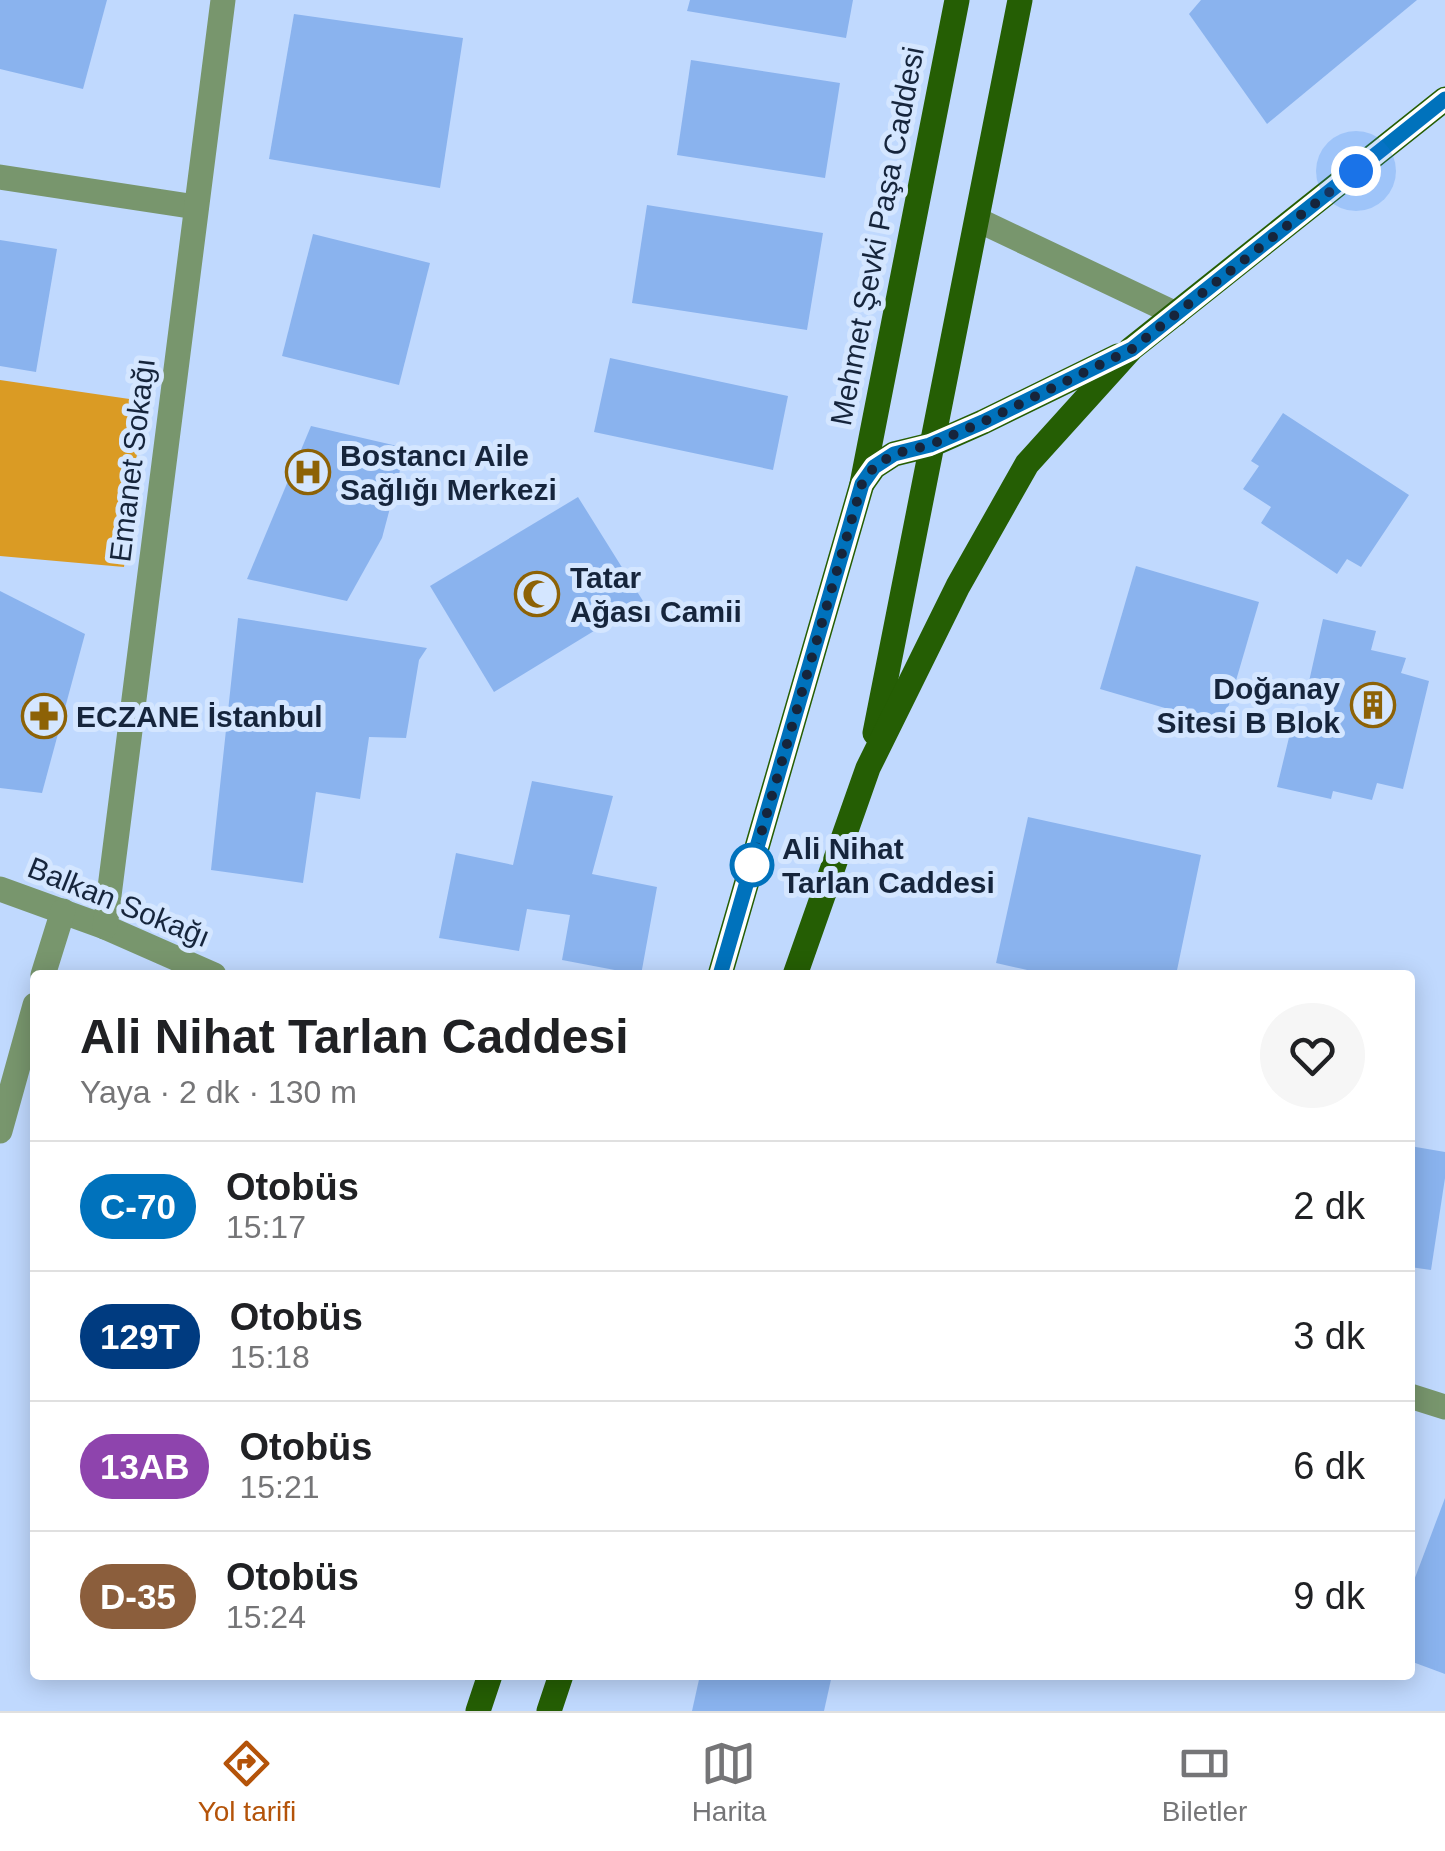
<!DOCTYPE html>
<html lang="tr">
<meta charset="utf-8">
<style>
body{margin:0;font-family:Arial,sans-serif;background:#f6f6f6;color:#202124;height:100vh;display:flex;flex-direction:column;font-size:38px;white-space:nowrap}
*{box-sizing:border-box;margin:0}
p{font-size:32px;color:#757577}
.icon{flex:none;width:55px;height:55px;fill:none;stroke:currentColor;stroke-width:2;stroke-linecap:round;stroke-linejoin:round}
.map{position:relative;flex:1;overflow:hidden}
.sheet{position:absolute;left:30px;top:970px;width:1385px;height:710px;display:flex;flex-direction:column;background:#fff;border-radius:10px;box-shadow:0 5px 25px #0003}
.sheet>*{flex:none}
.badge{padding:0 20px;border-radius:32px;font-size:35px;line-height:65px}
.you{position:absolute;width:50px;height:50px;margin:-25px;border:8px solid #fff;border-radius:50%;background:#1a73e8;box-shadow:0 0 0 15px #1a73e833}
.map>.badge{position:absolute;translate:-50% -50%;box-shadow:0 0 0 5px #fff}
.round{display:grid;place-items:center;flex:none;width:105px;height:105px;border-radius:52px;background:#f6f6f6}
.head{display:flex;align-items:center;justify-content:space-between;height:170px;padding:0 50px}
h1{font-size:48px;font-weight:700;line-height:75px}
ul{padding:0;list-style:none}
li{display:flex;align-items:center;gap:30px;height:130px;padding:0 50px;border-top:2px solid #e0e0e0}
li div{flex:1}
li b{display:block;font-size:38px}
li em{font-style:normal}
li .badge{min-width:110px;font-weight:700;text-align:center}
.menu{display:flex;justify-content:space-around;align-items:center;height:140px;border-top:2px solid #e0e0e0;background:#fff;font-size:28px;color:#757577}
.menu a{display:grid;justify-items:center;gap:5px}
.menu .on{color:#b45309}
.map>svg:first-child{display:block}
.green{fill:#da9b24}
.building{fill:#8ab3ee}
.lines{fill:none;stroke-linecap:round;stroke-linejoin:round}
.minor{stroke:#78966d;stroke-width:25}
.major{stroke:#255e04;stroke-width:25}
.line-casing{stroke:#fff;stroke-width:22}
.line{stroke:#0072bc;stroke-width:15}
.walk{stroke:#16253c;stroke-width:10;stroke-dasharray:0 18}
.stop-dot{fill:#fff;stroke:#0072bc;stroke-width:5}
.labels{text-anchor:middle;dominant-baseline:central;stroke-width:10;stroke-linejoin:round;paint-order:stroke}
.street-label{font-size:30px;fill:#16253c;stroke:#d4e6ff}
.poi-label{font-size:30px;font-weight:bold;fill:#16253c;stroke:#d4e6ff;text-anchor:start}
.stop-label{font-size:30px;font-weight:bold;fill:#16253c;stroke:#d4e6ff;text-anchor:start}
</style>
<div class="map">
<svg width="1445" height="1711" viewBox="0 0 1445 1711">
<rect width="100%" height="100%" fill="#c0d9fe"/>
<path class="green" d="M0 380 143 401 124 567 0 556Z"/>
<g class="building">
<path d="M0 0H107L83 89 0 69Z"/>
<path d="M690 0H853L846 38 687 11Z"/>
<path d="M1201 0H1417L1267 124 1189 14Z"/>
<path d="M294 14 463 38 440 188 269 159Z"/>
<path d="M691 60 840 83 825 178 677 155Z"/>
<path d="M647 205 823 233 807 330 632 303Z"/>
<path d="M313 234 430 263 399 385 282 356Z"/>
<path d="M0 240 57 249 36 372 0 366Z"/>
<path d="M610 358 788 396 773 470 594 432Z"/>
<path d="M1283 413 1409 495 1361 567 1347 559 1337 574 1261 523 1271 507 1243 489 1259 466 1251 461Z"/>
<path d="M311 426 406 448 382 538 347 601 247 579Z"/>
<path d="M578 497 643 601 494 692 430 586Z"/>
<path d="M1136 566 1259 602 1223 725 1100 689Z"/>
<path d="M0 591 85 634 42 793 0 788Z"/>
<path d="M238 618 427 648 419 660 406 738 369 737 360 799 316 792 303 883 211 870Z"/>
<path d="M1323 619 1376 631 1371 650 1406 658 1401 673 1429 681 1403 789 1377 783 1372 800 1333 791 1331 799 1277 787 1293 721 1319 727 1327 690 1308 686Z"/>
<path d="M532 781 613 796 592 874 657 887 641 975 562 960 570 915 527 909 519 951 439 938 456 853 513 865Z"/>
<path d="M1028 817 1201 855 1176 975H1050L996 963Z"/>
<path d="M1410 1146 1445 1152V1178L1431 1270 1410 1267Z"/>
<path d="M1445 1498V1674L1410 1661V1591Z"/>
<path d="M700 1675H832L824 1711H692Z"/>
</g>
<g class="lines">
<g class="minor">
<path d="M0 177 196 207"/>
<path d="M978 220 1176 314"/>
<path d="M0 889 105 927 214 975"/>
<path d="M105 927 223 0"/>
<path d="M43 975 63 911"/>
<path d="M0 1131 35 1005"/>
<path d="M1410 1396 1445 1407"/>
</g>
<g class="major">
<path d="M862 484 874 467 894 454 931 445 983 422 1118 356"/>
<path d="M875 733 1020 0"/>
<path d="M720 975 862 484 957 0"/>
<path d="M795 975 868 768 958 586 1027 464 1131 349 1445 99"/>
<path d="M478 1711 490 1675"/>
<path d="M549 1711 561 1675"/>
</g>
</g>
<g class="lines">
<defs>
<path id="line" d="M720 975 862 484 874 467 894 454 930 445 983 422 1132 349 1445 99"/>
</defs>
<use href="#line" class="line-casing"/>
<use href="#line" class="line"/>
<path class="walk" d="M752 865 862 484 874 467 894 454 930 445 983 422 1132 349 1356 171"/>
</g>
<defs>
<symbol id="hospital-ring" viewBox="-11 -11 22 22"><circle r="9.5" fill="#d4e6ff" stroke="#8d6206" stroke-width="1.5"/><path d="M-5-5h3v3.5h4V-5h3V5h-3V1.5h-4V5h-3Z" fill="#8d6206"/></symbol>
<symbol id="mosque-ring" viewBox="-11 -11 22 22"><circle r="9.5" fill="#d4e6ff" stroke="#8d6206" stroke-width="1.5"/><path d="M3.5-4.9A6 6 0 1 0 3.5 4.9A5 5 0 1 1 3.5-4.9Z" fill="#8d6206"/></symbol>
<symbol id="building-ring" viewBox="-11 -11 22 22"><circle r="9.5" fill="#d4e6ff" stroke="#8d6206" stroke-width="1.5"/><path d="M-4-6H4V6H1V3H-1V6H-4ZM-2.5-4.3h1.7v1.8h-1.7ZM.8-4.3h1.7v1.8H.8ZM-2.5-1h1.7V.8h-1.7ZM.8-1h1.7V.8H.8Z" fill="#8d6206"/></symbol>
<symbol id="pharmacy-ring" viewBox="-11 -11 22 22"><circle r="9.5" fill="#d4e6ff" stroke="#8d6206" stroke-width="1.5"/><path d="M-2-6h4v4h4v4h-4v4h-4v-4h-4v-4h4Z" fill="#8d6206"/></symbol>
</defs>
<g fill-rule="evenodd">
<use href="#hospital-ring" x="283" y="447" width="50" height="50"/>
<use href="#mosque-ring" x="512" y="569" width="50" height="50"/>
<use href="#building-ring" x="1348" y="680" width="50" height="50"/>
<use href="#pharmacy-ring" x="19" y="691" width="50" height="50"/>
</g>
<circle class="stop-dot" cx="752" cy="865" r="20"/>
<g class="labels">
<g class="street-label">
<text transform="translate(877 236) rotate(-79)">Mehmet Şevki Paşa Caddesi</text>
<text transform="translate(132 460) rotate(-83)">Emanet Sokağı</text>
<text transform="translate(119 902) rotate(22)">Balkan Sokağı</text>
</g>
<g class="poi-label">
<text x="340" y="455">Bostancı Aile<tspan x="340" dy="34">Sağlığı Merkezi</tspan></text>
<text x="570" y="577">Tatar<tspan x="570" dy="34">Ağası Camii</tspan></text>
<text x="1340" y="688" text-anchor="end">Doğanay<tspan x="1340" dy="34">Sitesi B Blok</tspan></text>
<text x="76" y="716">ECZANE İstanbul</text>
</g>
<g class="stop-label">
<text x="782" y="848">Ali Nihat<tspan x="782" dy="34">Tarlan Caddesi</tspan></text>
</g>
</g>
</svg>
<div class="you" style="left:1356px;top:171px"></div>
<section class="sheet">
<div class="head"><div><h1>Ali Nihat Tarlan Caddesi</h1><p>Yaya · 2 dk · 130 m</p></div><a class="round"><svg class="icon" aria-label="heart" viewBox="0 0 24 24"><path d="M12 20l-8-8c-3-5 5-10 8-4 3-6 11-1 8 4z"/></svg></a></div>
<ul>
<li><span class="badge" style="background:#0072bc;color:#fff">C-70</span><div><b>Otobüs</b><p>15:17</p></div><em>2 dk</em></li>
<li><span class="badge" style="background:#003b80;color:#fff">129T</span><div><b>Otobüs</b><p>15:18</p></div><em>3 dk</em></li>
<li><span class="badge" style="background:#8e44ad;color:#fff">13AB</span><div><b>Otobüs</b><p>15:21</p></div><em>6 dk</em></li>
<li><span class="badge" style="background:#8b5e3c;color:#fff">D-35</span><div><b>Otobüs</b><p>15:24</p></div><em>9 dk</em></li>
</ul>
</section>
</div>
<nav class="menu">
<a class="on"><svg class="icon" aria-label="directions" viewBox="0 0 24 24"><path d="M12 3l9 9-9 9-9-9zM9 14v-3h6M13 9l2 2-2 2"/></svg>Yol tarifi</a>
<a><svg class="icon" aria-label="map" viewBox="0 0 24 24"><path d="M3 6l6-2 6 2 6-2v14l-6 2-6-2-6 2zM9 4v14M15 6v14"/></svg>Harita</a>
<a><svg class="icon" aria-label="tickets" viewBox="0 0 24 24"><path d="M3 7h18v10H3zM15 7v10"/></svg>Biletler</a>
</nav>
